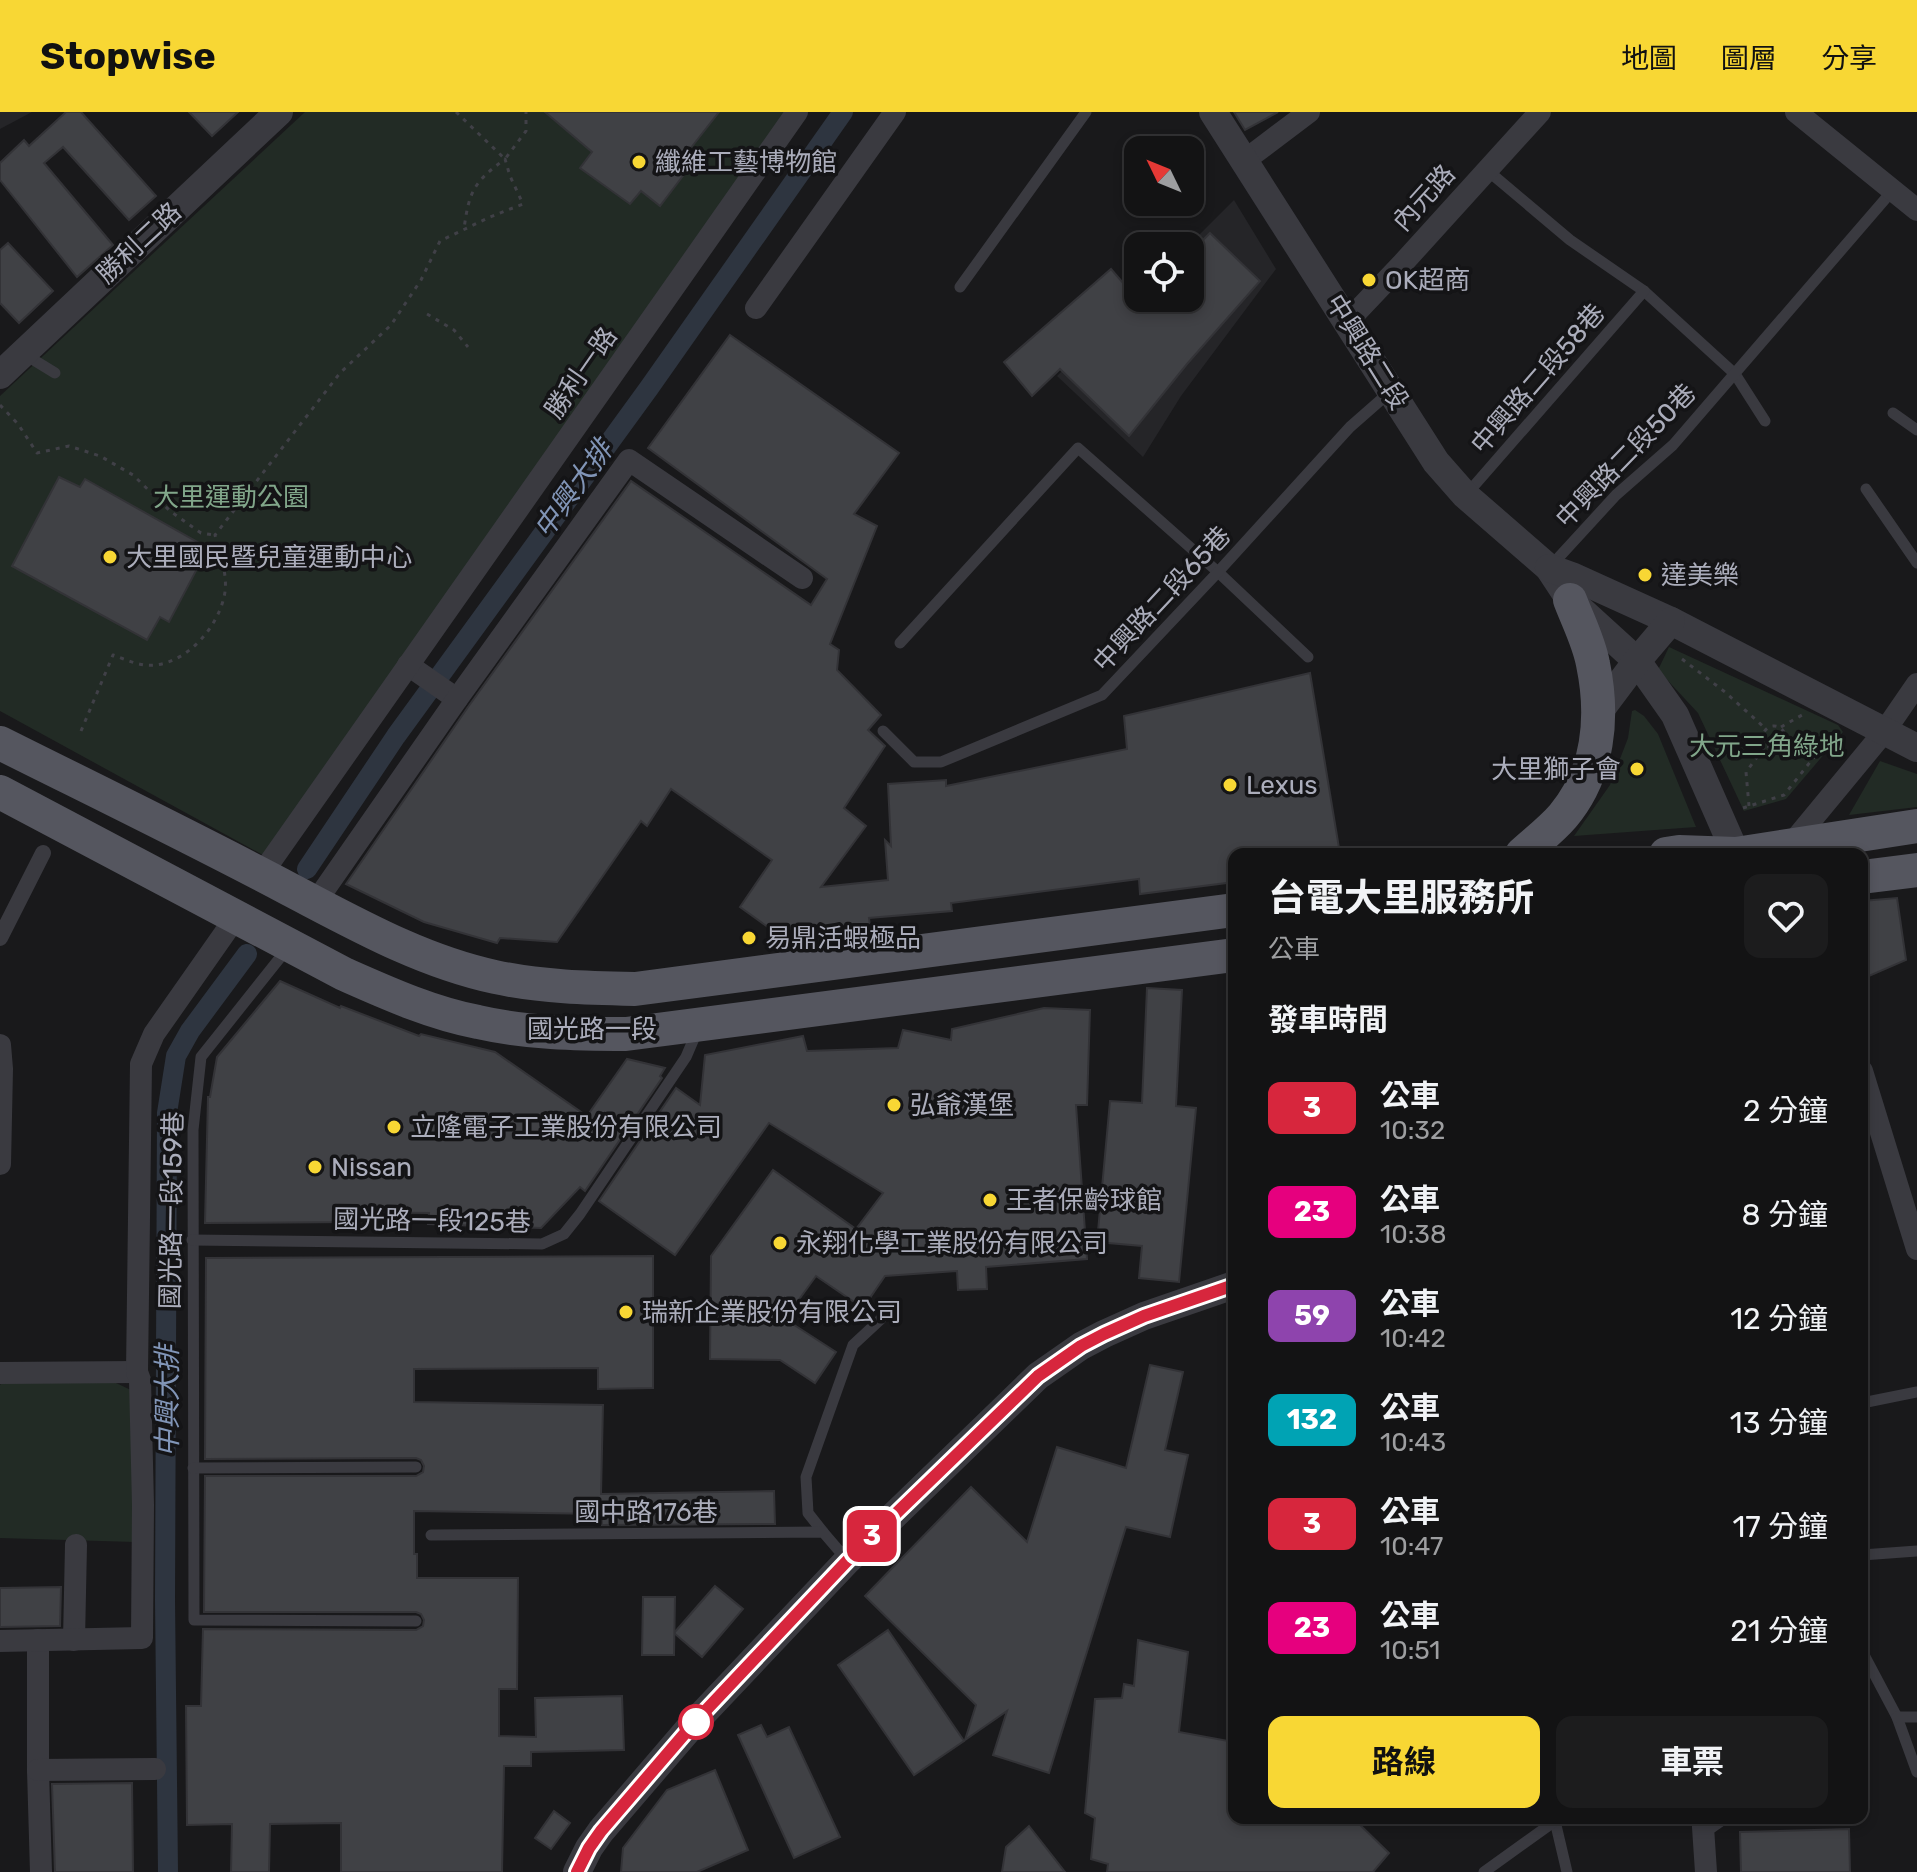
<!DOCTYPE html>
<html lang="zh-TW">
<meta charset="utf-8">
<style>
body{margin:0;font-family:Rubik,"Noto Sans TC",sans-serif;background:#1c1c1d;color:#f1f3f6;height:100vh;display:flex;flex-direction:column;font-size:30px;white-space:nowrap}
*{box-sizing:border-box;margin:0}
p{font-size:26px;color:#9d9ea0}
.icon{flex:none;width:44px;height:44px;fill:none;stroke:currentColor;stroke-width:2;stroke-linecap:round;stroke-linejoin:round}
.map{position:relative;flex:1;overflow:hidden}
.side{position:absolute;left:1228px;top:736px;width:640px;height:976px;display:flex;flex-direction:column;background:#131314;border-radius:16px;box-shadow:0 4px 12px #0003,0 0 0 2px #323234}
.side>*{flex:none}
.badge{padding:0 16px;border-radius:12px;font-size:28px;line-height:52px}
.needle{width:52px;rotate:313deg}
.fabs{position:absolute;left:1124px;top:24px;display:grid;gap:16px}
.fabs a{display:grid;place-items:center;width:80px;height:80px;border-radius:16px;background:#131314;box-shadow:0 4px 12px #0003,0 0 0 2px #323234;font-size:40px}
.map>.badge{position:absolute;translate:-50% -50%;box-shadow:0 0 0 4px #fff}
h2{padding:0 40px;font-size:30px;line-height:72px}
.round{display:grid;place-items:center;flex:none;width:84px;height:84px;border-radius:16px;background:#1c1c1d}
.overview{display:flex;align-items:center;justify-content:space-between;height:136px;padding:0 40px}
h1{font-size:38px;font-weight:700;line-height:60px}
.cta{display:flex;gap:16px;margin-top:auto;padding:16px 40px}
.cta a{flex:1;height:92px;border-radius:16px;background:#f8d734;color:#111;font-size:32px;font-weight:700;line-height:92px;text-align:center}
.cta a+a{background:#1c1c1d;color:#f1f3f6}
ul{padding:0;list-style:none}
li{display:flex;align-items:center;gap:24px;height:104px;padding:0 40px}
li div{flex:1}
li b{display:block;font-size:30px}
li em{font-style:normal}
li .badge{min-width:88px;font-weight:700;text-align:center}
header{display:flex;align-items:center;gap:48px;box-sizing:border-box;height:112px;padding:0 40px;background:#f8d734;color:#111}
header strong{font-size:38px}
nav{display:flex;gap:44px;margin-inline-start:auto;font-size:28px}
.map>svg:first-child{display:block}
.built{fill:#252528}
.green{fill:#222b25}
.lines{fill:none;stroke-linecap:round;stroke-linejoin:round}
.canal{stroke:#2e3540;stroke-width:20}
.building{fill:#404145;stroke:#333337;stroke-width:2}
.path{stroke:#404047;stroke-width:3;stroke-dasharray:4 6;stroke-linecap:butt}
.service{stroke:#3a3a40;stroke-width:11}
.pedestrian{stroke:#3a3a40;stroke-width:16}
.minor{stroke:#3a3a40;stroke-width:22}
.tertiary{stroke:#3a3a40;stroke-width:28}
.primary{stroke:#55565f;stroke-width:34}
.line-casing{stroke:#fff;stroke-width:18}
.line{stroke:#d7263d;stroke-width:12}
.poi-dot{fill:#f8d734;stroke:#141416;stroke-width:3}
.stop-dot{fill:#fff;stroke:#d7263d;stroke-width:4}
.labels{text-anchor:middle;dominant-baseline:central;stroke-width:7;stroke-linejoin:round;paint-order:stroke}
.poi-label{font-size:26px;fill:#abadbb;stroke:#141416;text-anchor:start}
.street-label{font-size:26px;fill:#abadbb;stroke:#141416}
.park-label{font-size:26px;fill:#81a68a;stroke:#141416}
.water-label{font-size:28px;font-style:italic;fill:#8195b7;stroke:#141416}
</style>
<header>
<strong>Stopwise</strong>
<nav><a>地圖</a><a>圖層</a><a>分享</a></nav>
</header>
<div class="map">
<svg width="1917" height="1760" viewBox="0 0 1917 1760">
<rect width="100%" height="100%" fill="#19191b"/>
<g class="built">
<path d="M0 0H32L0 17Z"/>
<path d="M1234 88 1276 157 1181 284 1143 345 1057 264 1138 184V186H1190V134H1188Z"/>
</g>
<g class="green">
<path d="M305 0H785L263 743 0 599V284Z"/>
<path d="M1669 535 1838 613 1843 620 1786 687 1744 699 1698 601 1658 558Z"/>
<path d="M1635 598 1644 604 1658 622 1696 715 1574 724 1610 673 1628 626 1632 599Z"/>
<path d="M1880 649 1917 662V695L1849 703Z"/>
<path d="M3 1270 116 1271 133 1279 135 1430 0 1426V1273Z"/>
</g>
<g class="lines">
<g class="canal">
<path d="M307 757 396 624 649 276 843 0"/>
<path d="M168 1760 165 1488 167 1001 176 944 190 919 247 842"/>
</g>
</g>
<g class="building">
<path d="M66 0H81L156 84 129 108 63 35 44 51 113 133 77 165 0 68V51L24 28 29 34Z"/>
<path d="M189 0H238L212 24Z"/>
<path d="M545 0H719L690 37 698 44 660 94 641 79 630 92 580 56 592 40Z"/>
<path d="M1234 0H1278L1245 18Z"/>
<path d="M1210 121 1260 169 1187 252 1129 324 1060 257 1032 284 1004 250 1111 157 1136 186H1190V141Z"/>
<path d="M8 131 53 179 19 211 0 191V138Z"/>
<path d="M730 223 899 341 854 402 877 414 830 532 839 538 837 558 881 603 868 618 885 634 844 696 866 714 821 775 888 768 885 728 891 734 888 672 946 668V674L1127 637 1124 604 1310 561 1340 742H1234V770L1140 782 1139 767 951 791 952 799 869 806 870 814 803 822 791 816 783 826 740 795 772 748 671 677 647 714 641 709 557 830 500 826 497 831 424 810 346 772 468 595 631 369 811 493 827 467 648 336Z"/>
<path d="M59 365 80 375 85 367 208 436 169 510 160 505 147 528 12 454Z"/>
<path d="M1897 786 1906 848 1862 867V789Z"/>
<path d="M280 869 340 896 341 894 419 924 421 922 495 940 587 1004 627 947 665 956 660 964 662 966 585 1079 580 1075 541 1116 428 1112 429 1101 350 1100V1110L205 1111 208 985H210L217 945Z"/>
<path d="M1147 876 1182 878 1176 994 1196 996 1179 1170 1139 1166 1142 1134 1097 1130 1110 989 1142 991Z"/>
<path d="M1044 896 1090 898 1087 993H1076L1087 1147 986 1155 987 1177 958 1178 957 1159 885 1164 863 1196 816 1164 785 1207 836 1240 815 1271 780 1248 710 1247 711 1144 773 1058 856 1117 883 1081 769 1011 675 1143 599 1089 676 976 700 993 705 943 803 924 807 939 898 936 903 918 951 928 952 917Z"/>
<path d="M653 1144V1276L598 1277V1256L414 1257V1290L603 1293 601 1382 774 1379 775 1412 602 1413V1402L414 1399V1442H417V1466H518L517 1577H499V1624L536 1625 535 1586 622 1584 624 1638 531 1640V1654H504L502 1760H341V1711L270 1712 269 1760H231L232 1712 187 1713 186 1594H201L203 1517 416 1518 423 1514 424 1508 421 1502 416 1500H204L205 1364H416L423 1360 424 1354 421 1348 416 1346 205 1347 206 1146Z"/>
<path d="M1150 1253 1183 1260 1165 1338 1188 1343 1170 1425 1126 1415 1049 1661 993 1643 1007 1599 965 1628 976 1593 865 1484 971 1375 1027 1430 1057 1335 1126 1356Z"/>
<path d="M715 1474 743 1497 702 1545 674 1521Z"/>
<path d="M61 1475 60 1514 0 1515V1476Z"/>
<path d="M643 1485H675L674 1543H642Z"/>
<path d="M888 1518 964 1629 914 1663 838 1553Z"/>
<path d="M1138 1528 1188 1540 1179 1620 1234 1630V1706H1353L1389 1741 1373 1760H1107L1108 1752 1091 1747 1095 1706 1085 1701 1095 1587 1122 1586 1124 1572 1134 1574Z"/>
<path d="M761 1613 767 1625 789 1615 840 1725 794 1746 738 1623Z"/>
<path d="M715 1658 748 1738 697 1760H621L623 1736 667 1678Z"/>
<path d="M132 1671 133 1760H55L52 1672Z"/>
<path d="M554 1699 570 1711 551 1737 535 1726Z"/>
<path d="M1029 1714 1065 1760H1002L1006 1735Z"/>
<path d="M1849 1717 1850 1760H1741L1740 1720Z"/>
</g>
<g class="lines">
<g class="path">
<path d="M456 0 505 47 526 19V0"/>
<path d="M427 202 454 218 468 235"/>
<path d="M0 293 18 312 37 341 69 334 100 344 133 363 170 399 201 421 214 423"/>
<path d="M1682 547 1725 580 1766 617"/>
<circle cx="1774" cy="625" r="11"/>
<path d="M1781 615 1802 603"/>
<path d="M81 619 113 543C127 548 141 555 156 553 188 549 217 516 224 485 229 465 220 443 215 423L340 261 391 213 421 168 440 129 490 105 523 92 510 64 505 47C474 70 469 79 464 117"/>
<path d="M1749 694 1746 660 1766 633"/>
<path d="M1743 696 1784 683 1834 620"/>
</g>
<g class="service">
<path d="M1487 58 1570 128 1644 179 1735 262 1765 309"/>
<path d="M960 175 1086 0"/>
<path d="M24 242 55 261"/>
<path d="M1893 301 1917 318"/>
<path d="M1866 377 1917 451"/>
<path d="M1466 383 1644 179"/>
<path d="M1549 456 1616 383 1673 333 1893 78"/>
<path d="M900 531 1078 336 1218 460 1308 545"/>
<path d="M883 619 914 650H941L1102 583 1218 460 1350 315 1391 279"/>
<path d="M287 837 201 945 193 1018 194 1508 416 1509"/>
<path d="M192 1128 542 1132 564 1122 580 1102 686 945 698 917"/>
<path d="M1862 1291 1917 1280"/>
<path d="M193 1356 416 1355"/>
<path d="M823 1420 808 1401 806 1365 853 1233 881 1207"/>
<path d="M431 1423 823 1420 847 1448"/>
<path d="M1862 1443 1917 1439"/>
<path d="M1862 1539 1897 1605 1917 1660"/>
<path d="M1897 1605H1917"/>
<path d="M1557 1706 1555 1709 1567 1760"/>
<path d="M1484 1760 1555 1709"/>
</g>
<path class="pedestrian" d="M0 826 43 741"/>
<g class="minor">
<path d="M1796 0 1917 98"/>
<path d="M1244 49 1309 0"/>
<path d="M756 196 895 0"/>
<path d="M1348 209 1403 151 1540 0"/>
<path d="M408 553 457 587"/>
<path d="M1789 735 1884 620 1917 572"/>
<path d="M261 763 797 0"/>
<path d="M315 791 457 587 629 348 802 466"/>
<path d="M0 933 2 957 0 1052"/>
<path d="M1862 959 1917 1137"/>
<path d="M0 1261 137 1260"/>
<path d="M38 1528V1658L41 1760"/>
<path d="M74 1528 76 1433"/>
<path d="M0 1529 142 1526 143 1393 140 1268 137 1260 141 952 154 922 236 805"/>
<path d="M38 1658 155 1657"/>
<path d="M1706 1760 1703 1715 1716 1706"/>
</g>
<g class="tertiary">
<path d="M1213 0 1436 350 1465 383 1549 456 1570 488 1637 549 1675 603 1736 742"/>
<path d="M0 263 279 0"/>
<path d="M1549 456 1574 465 1671 509 1917 636"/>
<path d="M1598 601 1637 549 1671 509"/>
<path d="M577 1760 589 1736 601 1719 693 1612 847 1449 1038 1264 1081 1234 1104 1222 1144 1204 1234 1173"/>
</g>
<g class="primary">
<path d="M0 631C96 679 193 726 289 777 356 812 421 849 495 865 541 875 588 876 635 877L1234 798"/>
<path d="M0 680 344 862C387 881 431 901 478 910 526 921 576 922 626 922L1234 843"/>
<path d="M1522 742C1535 730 1551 718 1563 704 1599 661 1604 605 1593 552 1589 530 1578 509 1570 488"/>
<path d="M1666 742 1679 740 1736 742 1917 714"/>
<path d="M1862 765 1917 758"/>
</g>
</g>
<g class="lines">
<defs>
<path id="line" d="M577 1760 589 1736 601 1719 693 1612 847 1449 1038 1264 1081 1234 1104 1222 1144 1204 1234 1173"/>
</defs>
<use href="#line" class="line-casing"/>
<use href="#line" class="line"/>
</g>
<g class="poi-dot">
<circle cx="639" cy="50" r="8"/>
<circle cx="1369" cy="168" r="8"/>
<circle cx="110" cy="445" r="8"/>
<circle cx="1645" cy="463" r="8"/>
<circle cx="1637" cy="657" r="8"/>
<circle cx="1230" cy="673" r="8"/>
<circle cx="749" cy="826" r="8"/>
<circle cx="894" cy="993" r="8"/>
<circle cx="394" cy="1015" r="8"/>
<circle cx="315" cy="1055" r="8"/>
<circle cx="990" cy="1088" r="8"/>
<circle cx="780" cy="1131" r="8"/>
<circle cx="626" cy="1200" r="8"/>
</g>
<circle class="stop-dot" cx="696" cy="1610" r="16"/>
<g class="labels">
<g class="poi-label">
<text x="655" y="50">纖維工藝博物館</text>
<text x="1385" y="168">OK超商</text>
<text x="126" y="445">大里國民暨兒童運動中心</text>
<text x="1661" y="463">達美樂</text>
<text x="1621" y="657" text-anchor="end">大里獅子會</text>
<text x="1246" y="673">Lexus</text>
<text x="765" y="826">易鼎活蝦極品</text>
<text x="910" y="993">弘爺漢堡</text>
<text x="410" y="1015">立隆電子工業股份有限公司</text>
<text x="331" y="1055">Nissan</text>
<text x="1006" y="1088">王者保齡球館</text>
<text x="796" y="1131">永翔化學工業股份有限公司</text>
<text x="642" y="1200">瑞新企業股份有限公司</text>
</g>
<g class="street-label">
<text transform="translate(1424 86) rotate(-48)">內元路</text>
<text transform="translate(139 131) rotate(-43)">勝利二路</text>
<text transform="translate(1367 240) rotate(58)">中興路二段</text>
<text transform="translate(581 261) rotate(-55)">勝利一路</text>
<text transform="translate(1538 267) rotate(-49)">中興路二段58巷</text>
<text transform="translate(1626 344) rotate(-46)">中興路二段50巷</text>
<text transform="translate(1162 487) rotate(-47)">中興路二段65巷</text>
<text x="592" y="917">國光路一段</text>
<text transform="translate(172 1098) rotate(-89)">國光路一段159巷</text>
<text transform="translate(432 1109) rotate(1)">國光路一段125巷</text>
<text x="646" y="1400">國中路176巷</text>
</g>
<g class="park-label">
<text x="231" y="385">大里運動公園</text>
<text x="1767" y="634">大元三角綠地</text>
</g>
<g class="water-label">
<text transform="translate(573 377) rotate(-54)">中興大排</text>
<text transform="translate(167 1289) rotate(-90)">中興大排</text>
</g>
</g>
</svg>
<div class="fabs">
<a><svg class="needle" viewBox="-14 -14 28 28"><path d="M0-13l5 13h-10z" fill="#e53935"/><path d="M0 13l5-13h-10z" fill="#9d9ea0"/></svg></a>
<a><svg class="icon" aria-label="locate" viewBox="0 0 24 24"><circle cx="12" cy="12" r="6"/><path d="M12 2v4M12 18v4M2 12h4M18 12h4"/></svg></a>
</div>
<b class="badge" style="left:872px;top:1424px;background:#d7263d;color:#fff">3</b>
<section class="side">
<div class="overview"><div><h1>台電大里服務所</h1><p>公車</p></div><a class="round"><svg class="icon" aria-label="heart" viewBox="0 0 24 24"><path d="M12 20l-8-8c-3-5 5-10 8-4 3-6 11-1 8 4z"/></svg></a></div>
<h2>發車時間</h2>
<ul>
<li><span class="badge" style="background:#d7263d;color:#fff">3</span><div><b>公車</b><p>10:32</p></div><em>2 分鐘</em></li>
<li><span class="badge" style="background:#e6007e;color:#fff">23</span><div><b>公車</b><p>10:38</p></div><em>8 分鐘</em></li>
<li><span class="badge" style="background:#8e44ad;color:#fff">59</span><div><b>公車</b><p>10:42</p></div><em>12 分鐘</em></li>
<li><span class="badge" style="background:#00a3b4;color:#fff">132</span><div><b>公車</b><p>10:43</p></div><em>13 分鐘</em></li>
<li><span class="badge" style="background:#d7263d;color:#fff">3</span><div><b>公車</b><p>10:47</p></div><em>17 分鐘</em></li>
<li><span class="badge" style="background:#e6007e;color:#fff">23</span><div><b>公車</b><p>10:51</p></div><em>21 分鐘</em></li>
</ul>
<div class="cta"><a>路線</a><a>車票</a></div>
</section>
</div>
